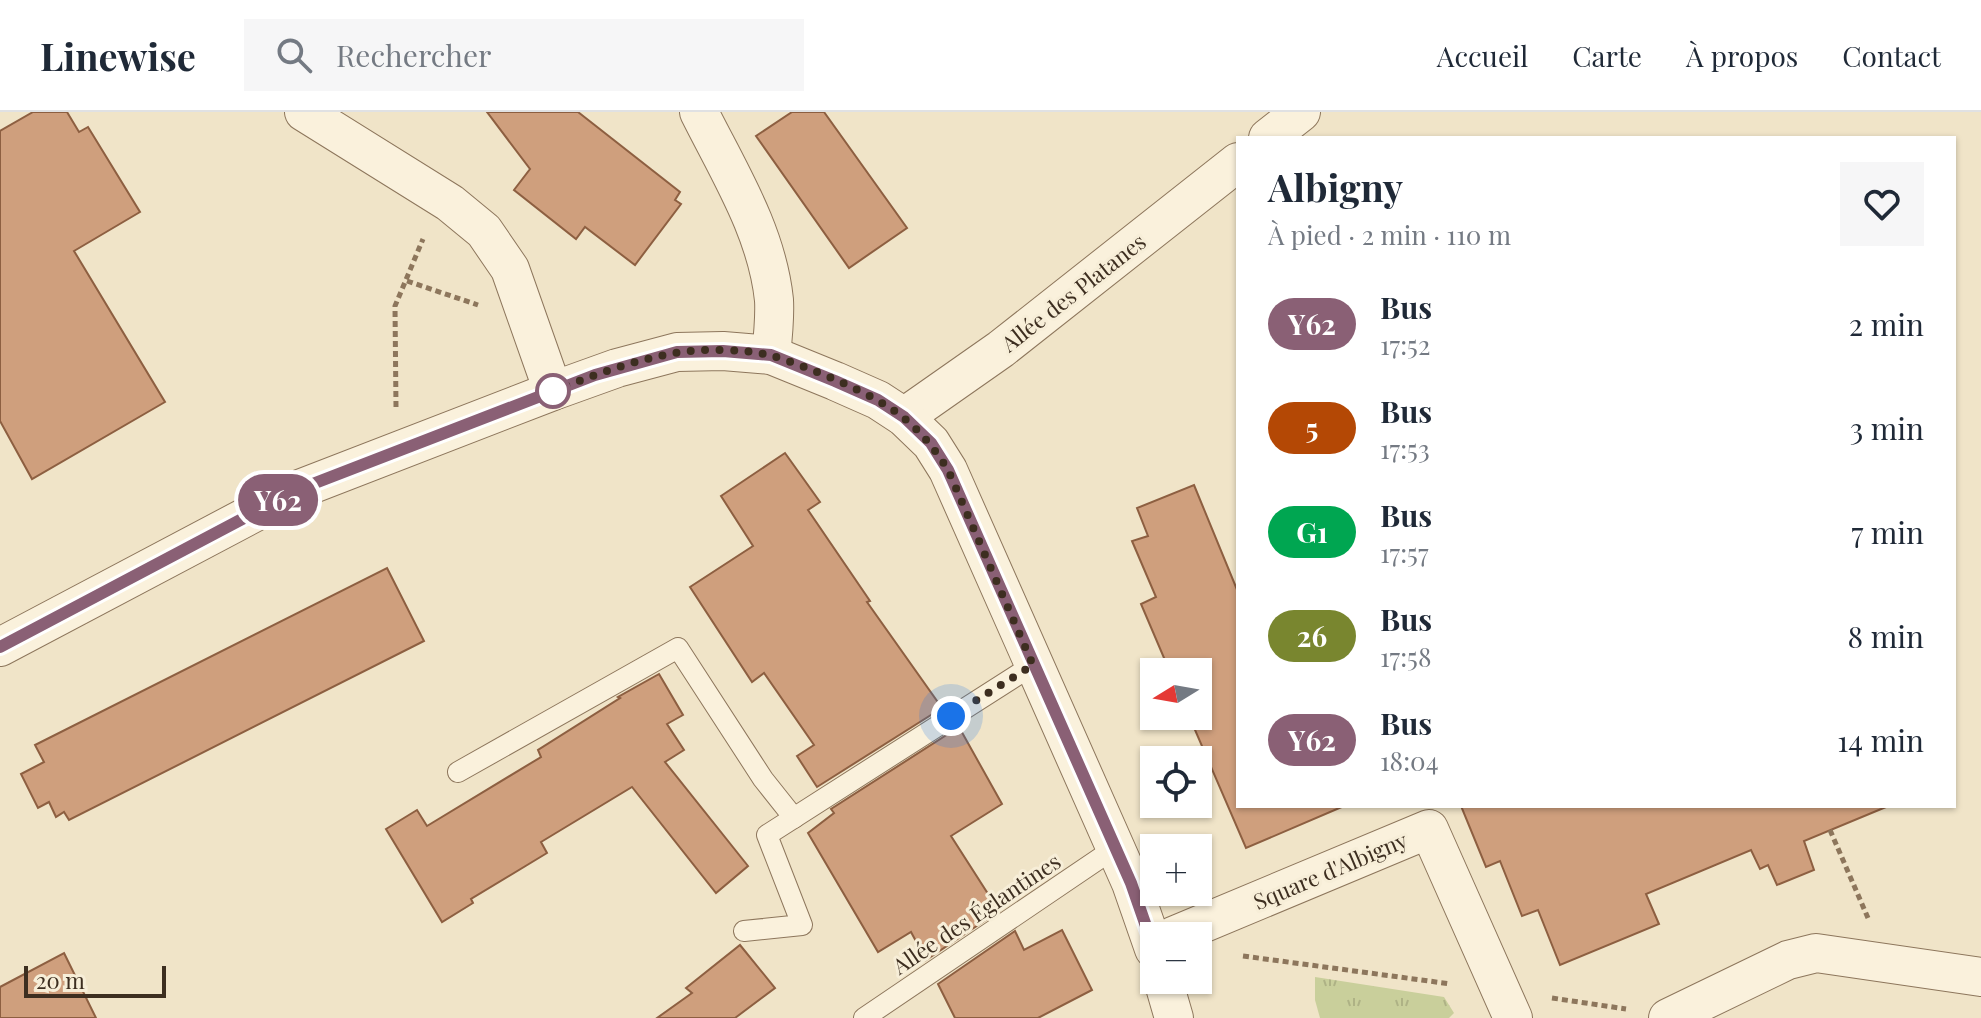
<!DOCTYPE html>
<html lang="fr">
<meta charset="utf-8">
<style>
body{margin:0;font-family:"Playfair Display",serif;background:#f6f6f7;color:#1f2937;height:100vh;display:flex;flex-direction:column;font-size:30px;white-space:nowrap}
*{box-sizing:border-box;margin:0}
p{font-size:26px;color:#747a83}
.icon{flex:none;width:44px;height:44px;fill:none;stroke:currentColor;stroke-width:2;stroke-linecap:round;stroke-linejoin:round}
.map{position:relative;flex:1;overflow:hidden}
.drawer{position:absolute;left:1236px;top:24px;width:720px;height:672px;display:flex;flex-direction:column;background:#fff;border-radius:0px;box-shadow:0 2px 6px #0004}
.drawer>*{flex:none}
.badge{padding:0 16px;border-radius:26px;font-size:28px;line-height:52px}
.needle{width:52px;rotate:259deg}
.tools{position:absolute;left:1140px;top:546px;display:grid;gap:16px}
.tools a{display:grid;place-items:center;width:72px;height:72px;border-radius:0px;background:#fff;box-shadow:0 2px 6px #0004;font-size:40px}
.scale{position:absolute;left:24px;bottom:20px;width:142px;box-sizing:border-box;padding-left:8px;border:4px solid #3d2e20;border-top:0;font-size:22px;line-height:28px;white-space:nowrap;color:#3d2e20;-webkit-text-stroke:6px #f7eed8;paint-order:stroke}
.you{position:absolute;width:40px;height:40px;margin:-20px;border:6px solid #fff;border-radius:50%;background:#1a73e8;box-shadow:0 0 0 12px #1a73e833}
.map>.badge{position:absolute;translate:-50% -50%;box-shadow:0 0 0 4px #fff}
.round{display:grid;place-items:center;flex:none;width:84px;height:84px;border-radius:0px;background:#f6f6f7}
.summary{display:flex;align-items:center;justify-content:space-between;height:136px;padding:0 32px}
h1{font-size:38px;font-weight:700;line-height:60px}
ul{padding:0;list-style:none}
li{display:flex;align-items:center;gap:24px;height:104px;padding:0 32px}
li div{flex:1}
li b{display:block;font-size:30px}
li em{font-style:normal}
li .badge{min-width:88px;font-weight:700;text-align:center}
header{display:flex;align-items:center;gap:48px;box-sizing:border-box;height:112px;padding:0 40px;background:#fff;border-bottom:2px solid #e0e1e3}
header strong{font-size:38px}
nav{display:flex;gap:44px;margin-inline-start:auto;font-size:28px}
.search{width:560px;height:72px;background:#f6f6f7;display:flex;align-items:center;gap:20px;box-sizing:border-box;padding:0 28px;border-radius:0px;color:#747a83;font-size:30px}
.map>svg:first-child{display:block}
.park{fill:url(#park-tufts)}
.building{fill:#cf9f7d;stroke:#8d5f41;stroke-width:2}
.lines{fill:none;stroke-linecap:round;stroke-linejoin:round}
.lane-casing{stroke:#8d765c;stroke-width:22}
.street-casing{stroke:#8d765c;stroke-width:40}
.path{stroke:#8d765c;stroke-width:5;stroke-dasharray:6 4;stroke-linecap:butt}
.lane{stroke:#faf1dc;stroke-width:20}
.street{stroke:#faf1dc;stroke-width:38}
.line-casing{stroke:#fff;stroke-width:18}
.line{stroke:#8a6075;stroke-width:12}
.walk{stroke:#3d2e20;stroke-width:8;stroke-dasharray:0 14.4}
.stop-dot{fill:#fff;stroke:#8a6075;stroke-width:4}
.labels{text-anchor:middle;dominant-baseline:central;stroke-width:6;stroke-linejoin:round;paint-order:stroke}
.street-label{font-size:22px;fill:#3d2e20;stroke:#f7eed8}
</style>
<header>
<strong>Linewise</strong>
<div class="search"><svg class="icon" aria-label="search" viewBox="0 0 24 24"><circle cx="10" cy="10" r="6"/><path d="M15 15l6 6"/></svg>Rechercher</div>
<nav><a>Accueil</a><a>Carte</a><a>À propos</a><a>Contact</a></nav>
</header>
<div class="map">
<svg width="1981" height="906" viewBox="0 0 1981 906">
<defs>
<pattern id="park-tufts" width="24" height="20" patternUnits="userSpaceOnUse" patternTransform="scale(2)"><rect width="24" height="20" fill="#c9cf9b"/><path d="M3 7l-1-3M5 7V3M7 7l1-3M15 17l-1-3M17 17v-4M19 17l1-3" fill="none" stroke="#aeb285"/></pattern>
</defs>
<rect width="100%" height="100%" fill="#f0e4c8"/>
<path class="park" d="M1315 865 1444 885 1454 901 1449 906H1320L1315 888Z"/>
<g class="building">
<path d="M33 0H67L79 20 88 15 140 100 74 139 165 290 32 367 0 309V19Z"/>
<path d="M487 0H578L680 80 675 88 681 92 635 153 585 115 576 127 514 78 530 57Z"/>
<path d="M792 0H824L907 116 849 156 756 24Z"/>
<path d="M785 341 820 390 808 398 870 489 867 490 942 596 817 675 797 644 814 633 764 561 752 570 690 475 753 434 721 384Z"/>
<path d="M1194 373 1238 480V694H1344L1246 736 1189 604H1198V560H1170L1141 492 1156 485 1132 429 1148 424 1137 396Z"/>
<path d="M387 456 424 529 69 708 64 700 56 705 49 690 38 696 21 662 44 650 35 633Z"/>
<path d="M659 562 683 603 667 612 684 638 665 650 748 754 716 781 632 675 541 730 547 741 471 787 473 791 442 810 386 717 417 698 427 714 541 645 538 638 620 586 618 585Z"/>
<path d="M959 615 1002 692 951 724 999 799 926 848 911 820 878 840 808 721 834 701 831 697Z"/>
<path d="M1461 694H1886V695L1804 729 1814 758 1777 773 1768 753 1760 757 1751 738 1646 782 1659 812 1560 853 1538 798 1522 804 1500 749 1486 755Z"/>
<path d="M1062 818 1092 878 1038 906H955L938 872 1015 819 1024 838Z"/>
<path d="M740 833 775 876 735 906H657L692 881 686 876Z"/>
<path d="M64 841 96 906H0V875Z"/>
</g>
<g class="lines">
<defs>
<g id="lane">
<path d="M458 660 678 536 763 667 794 706"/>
<path d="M744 819 802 813 767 723 1033 553"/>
<path d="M864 906 1115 736"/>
</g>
<g id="street">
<path d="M304 0 450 91 484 119 510 157 553 279"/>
<path d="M699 0C729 60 767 120 774 188 775 206 773 225 771 243"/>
<path d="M1268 26 1301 0"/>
<path d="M904 305 1001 237 1238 50"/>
<path d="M0 535 297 378 553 279 617 256 677 240 723 239 771 243 835 269 878 288 904 305 931 331 948 358 1131 771 1154 837"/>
<path d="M1173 824 1429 717 1513 906"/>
<path d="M1163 868 1174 906"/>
<path d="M1668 906 1788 848 1816 841 1981 865"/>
</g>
</defs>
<use href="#lane" class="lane-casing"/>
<use href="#street" class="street-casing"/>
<g class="path">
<path d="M407 169 478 193"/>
<path d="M396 295 395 194 423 127"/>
<path d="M1830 718 1868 806"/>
<path d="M1243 844 1451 872"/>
<path d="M1552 886 1626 897"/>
</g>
<use href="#lane" class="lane"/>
<use href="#street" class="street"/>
</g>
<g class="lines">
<defs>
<path id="line" d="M0 535 297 378 595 263 677 240 723 239 771 243 835 269 878 288 904 305 931 331 948 358 1131 771 1154 837"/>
</defs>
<use href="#line" class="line-casing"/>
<use href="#line" class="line"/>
<path class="walk" d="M553 279C591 264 634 248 675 241 701 236 748 237 773 244 810 256 876 282 905 307 923 322 936 339 948 358L1033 553 951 604"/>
</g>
<circle class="stop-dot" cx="553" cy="279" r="16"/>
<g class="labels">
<g class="street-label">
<text transform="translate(1073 180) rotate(-38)">Allée des Platanes</text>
<text transform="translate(1330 758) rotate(-23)">Square d'Albigny</text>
<text transform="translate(976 801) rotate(-34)">Allée des Églantines</text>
</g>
</g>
</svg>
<div class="tools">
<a><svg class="needle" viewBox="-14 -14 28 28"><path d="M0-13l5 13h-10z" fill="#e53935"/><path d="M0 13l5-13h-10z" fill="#747a83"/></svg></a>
<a><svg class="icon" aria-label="locate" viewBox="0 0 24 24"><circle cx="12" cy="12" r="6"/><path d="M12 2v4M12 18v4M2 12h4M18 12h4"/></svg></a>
<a>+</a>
<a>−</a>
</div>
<div class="scale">20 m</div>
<div class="you" style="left:951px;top:604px"></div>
<b class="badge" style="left:278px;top:388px;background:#8a6075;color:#fff">Y62</b>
<section class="drawer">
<div class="summary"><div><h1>Albigny</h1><p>À pied · 2 min · 110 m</p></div><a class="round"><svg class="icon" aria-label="heart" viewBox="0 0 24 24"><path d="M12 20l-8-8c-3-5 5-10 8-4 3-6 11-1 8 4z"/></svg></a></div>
<ul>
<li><span class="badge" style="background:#8a6075;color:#fff">Y62</span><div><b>Bus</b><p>17:52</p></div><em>2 min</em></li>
<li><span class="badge" style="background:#b44805;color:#fff">5</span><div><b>Bus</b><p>17:53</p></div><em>3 min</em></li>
<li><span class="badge" style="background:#00a651;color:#fff">G1</span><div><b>Bus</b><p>17:57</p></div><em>7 min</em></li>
<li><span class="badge" style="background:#79862f;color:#fff">26</span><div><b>Bus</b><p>17:58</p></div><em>8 min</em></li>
<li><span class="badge" style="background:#8a6075;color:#fff">Y62</span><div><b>Bus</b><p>18:04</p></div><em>14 min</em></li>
</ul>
</section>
</div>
